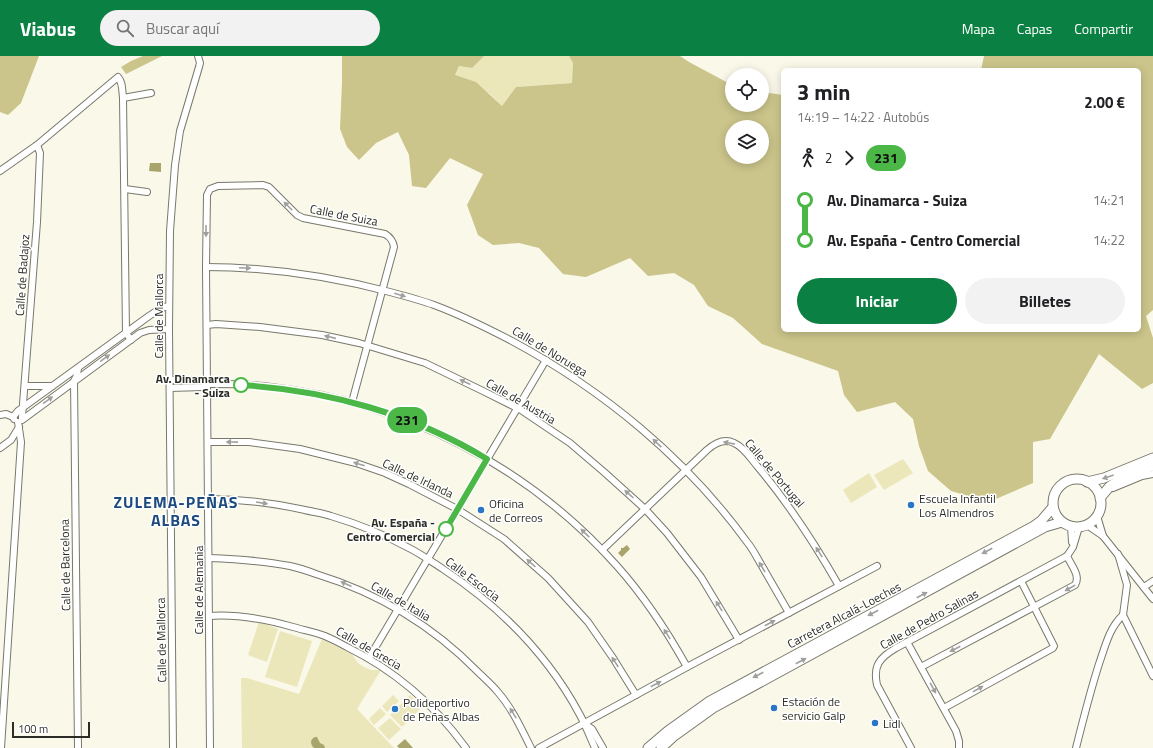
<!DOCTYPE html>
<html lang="es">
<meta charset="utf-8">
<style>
body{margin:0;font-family:"Titillium Web",sans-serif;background:#f2f2f2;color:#202124;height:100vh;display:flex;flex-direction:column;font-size:15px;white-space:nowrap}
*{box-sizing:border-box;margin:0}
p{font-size:13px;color:#757577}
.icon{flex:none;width:22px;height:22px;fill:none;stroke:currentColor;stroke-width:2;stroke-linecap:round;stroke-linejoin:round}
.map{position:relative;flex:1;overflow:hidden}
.drawer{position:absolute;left:781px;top:12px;width:360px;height:264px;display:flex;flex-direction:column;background:#fff;border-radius:6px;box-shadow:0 2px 10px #0003}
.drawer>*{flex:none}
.badge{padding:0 8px;border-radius:13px;font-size:14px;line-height:26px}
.tools{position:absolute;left:725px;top:12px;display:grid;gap:8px}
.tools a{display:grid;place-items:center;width:44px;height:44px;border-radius:50%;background:#fff;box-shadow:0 2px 10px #0003;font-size:20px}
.scale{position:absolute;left:12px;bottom:10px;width:78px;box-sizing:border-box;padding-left:4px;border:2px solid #2c2c26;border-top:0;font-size:11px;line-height:14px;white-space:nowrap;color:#2c2c26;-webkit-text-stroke:3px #fff;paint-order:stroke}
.map>.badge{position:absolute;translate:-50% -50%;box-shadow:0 0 0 2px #fff}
.legs{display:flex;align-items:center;gap:6px;height:44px;padding:0 16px;font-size:13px}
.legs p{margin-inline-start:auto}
.headline{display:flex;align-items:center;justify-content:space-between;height:68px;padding:0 16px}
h1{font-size:22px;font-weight:700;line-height:30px}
.button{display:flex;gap:8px;margin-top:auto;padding:8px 16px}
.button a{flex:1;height:46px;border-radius:24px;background:#0b8043;color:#fff;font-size:16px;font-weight:700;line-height:46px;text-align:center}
.button a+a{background:#f2f2f2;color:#202124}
ul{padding:0 16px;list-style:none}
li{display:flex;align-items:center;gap:14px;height:40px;font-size:15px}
li i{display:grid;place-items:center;width:6px;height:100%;margin:0 5px;background:currentColor}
li i::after{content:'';width:10px;height:10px;margin:-5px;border:3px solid;border-radius:50%;background:#fff}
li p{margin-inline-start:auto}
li:first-child i{background:linear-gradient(#0000 50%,currentColor 0)}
li:last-child i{background:linear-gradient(currentColor 50%,#0000 0)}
header{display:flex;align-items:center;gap:24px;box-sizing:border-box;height:56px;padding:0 20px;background:#0b8043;color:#fff}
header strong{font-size:19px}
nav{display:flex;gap:22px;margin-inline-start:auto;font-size:14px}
.search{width:280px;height:36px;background:#f2f2f2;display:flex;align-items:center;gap:10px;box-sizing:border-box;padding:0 14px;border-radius:22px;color:#757577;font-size:15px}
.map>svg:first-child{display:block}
.green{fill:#ebe7ba}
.forest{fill:#cbc58b;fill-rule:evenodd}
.water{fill:#a9a46b}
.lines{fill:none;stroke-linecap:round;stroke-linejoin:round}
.street-casing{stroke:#79786c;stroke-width:8}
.secondary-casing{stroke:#79786c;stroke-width:11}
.street{stroke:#fff;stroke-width:6}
.secondary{stroke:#fff;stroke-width:9}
.oneway{fill:#a0a09d}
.line-1-casing{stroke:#fff;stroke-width:9}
.line-1{stroke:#4ab747;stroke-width:6}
.stop-1-dot{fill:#fff;stroke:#4ab747;stroke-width:2}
.poi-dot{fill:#2b75c5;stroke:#fff;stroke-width:1.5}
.labels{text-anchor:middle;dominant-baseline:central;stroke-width:3;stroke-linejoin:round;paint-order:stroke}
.street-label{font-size:12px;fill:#2c2c26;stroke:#fff}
.stop-label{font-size:12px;font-weight:bold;fill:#2c2c26;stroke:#fff;text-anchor:end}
.poi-label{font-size:12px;fill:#2c2c26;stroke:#fff;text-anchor:start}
.district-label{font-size:16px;font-weight:bold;letter-spacing:1px;fill:#1d4b7f;stroke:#fff}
</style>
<header>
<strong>Viabus</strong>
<div class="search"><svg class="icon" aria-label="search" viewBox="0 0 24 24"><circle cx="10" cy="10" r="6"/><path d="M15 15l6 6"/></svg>Buscar aquí</div>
<nav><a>Mapa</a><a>Capas</a><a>Compartir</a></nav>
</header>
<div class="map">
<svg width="1153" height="692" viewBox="0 0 1153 692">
<rect width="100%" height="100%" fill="#f9f8e9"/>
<g class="green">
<path d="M484 0H569L573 7 572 27 516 31 502 50 490 38 454 19 459 10 472 12Z"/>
<path d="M903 403 913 417 884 434 874 419Z"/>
<path d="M869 417 877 431 851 447 843 434Z"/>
<path d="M259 566 278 573 267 606 248 599Z"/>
<path d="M280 575 312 585 297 631 265 621Z"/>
<path d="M322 583 352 598 358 607 364 611 371 614H381L357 653 394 692H242L241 622H247L299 638Z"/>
<path d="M393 639 399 645 387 656 382 650Z"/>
<path d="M410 639 422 651 402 671 390 659Z"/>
<path d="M380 652 386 658 374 669 369 663Z"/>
<path d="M390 662 401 673 389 684 378 672Z"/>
</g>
<g class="forest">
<path d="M0 0H39L21 47 8 59 0 56Z"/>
<path d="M143 0H162L126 18 121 11 131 5Z"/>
<path d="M342 0H484L472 12 459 10 455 19 476 26 502 50 516 31 572 27 573 7 569 0H680L689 6 732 29V49H762V36L783 39V274H1139V14H981L984 0H1153V254L1146 260 1153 282V327L1142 333 1099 298 1050 383 1033 386V427L989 446 951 435 928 415 919 390 913 363 895 346 857 356 844 339 838 315 762 288 733 262 708 250 694 229 674 217 648 220 630 202 586 221 563 218 539 192 519 187 493 189 478 179 467 149 483 118 450 102 426 132 412 130 409 99 398 76 376 87 359 104 347 91 340 73 342 27ZM732 71H762V101H732Z"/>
</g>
<g class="water">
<path d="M150 107H161V116L149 115Z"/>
<path d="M627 489 630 493 622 501 618 497 621 494V492H623Z"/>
<path d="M315 681H317L320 687 324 689 325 692H314C310 688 310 683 315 681Z"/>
<path d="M405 683 413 692H399L397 690Z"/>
</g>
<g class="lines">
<defs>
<g id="street">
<path d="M123 42 151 37"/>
<path d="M0 115 37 89 118 21C123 27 122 34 123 42L126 277 131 284"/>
<path d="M125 133 147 136"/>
<path d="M206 211C269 211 329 220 390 236 405 240 420 244 434 249 461 259 487 272 512 285 603 334 686 402 747 486 753 493 757 502 762 510 771 526 780 541 789 557"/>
<path d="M207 269 216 268 260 271 322 279 359 287 425 307 483 335 521 354 570 387 604 416 645 453 667 477 701 521 739 584"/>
<path d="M78 312 77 319 74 325 78 692"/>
<path d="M170 324H202L207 328"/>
<path d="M25 330H52"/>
<path d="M170 332 203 331 207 328H211C231 328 251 328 271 331 404 346 528 410 617 510 643 539 668 577 687 611"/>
<path d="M0 359 6 358 13 361 14 363"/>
<path d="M13 361 18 355 149 260 161 252 169 250"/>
<path d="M22 361 37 166 40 97 37 89"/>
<path d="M22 364 140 277 149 274 169 273"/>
<path d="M208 386H249L300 393 356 407 385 417 409 428 457 453 504 483 548 522 588 566 613 602 636 639"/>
<path d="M0 392 11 384 19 371"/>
<path d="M1113 432 1142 420 1153 418"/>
<path d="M209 443C241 443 273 447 305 454 313 456 323 457 331 460 358 468 385 479 409 492 421 498 432 506 443 513 499 550 548 599 580 659 586 670 590 681 595 692"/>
<path d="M1097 460 1103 480"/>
<path d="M1087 469 1103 480 1153 543"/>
<path d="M1071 470 1072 486"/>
<path d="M602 494 707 394C715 387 724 382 734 387 744 391 751 403 758 411 789 448 815 488 839 530"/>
<path d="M1118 498 1127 529 1123 559 1153 620"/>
<path d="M209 502C236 503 264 505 290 510 299 512 308 515 316 518 378 537 433 570 478 616 484 622 491 628 497 635 512 652 521 672 531 692"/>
<path d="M1144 531 1153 525"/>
<path d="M209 560C238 558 265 563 293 571 303 574 315 576 325 580 332 583 340 587 347 591 396 615 434 648 466 692"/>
<path d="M907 586 956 675 959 685V692"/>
<path d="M369 602 546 304"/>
<path d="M921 611 1075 529C1081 520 1071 509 1067 500"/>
<path d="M944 652 1053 592 1054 590 1021 525"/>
<path d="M585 668 592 673 603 692"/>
<path d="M1 692 21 386 18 366"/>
<path d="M173 692 169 273 170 175 175 109 180 75 199 11 200 7 198 0"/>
<path d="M210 692 206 211 207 139 210 133 218 130 263 129 269 131 297 159 303 162 385 178C390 181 393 184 394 191L352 346"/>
<path d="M539 692 687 611 877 510"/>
<path d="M911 692 877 629C873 610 879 602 896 592L1067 500 1073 491 1079 471"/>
<path d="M1076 692C1083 664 1090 636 1099 608 1105 591 1109 572 1123 559"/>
</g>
<g id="secondary">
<circle cx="1077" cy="447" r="24"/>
<path d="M1087 426 1104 422 1153 402"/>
<path d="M1100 442 1110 430 1123 422 1153 410"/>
<path d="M648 692 668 675 710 645 1034 470 1041 465 1053 451"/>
<path d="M661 692 674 680 713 652 1045 471 1062 466"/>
</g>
</defs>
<use href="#street" class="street-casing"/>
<use href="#secondary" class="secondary-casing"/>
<use href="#street" class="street"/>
<use href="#secondary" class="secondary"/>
</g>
<defs><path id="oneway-solid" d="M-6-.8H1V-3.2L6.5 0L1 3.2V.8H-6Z"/></defs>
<g class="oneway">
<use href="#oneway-solid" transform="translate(288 150) rotate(-135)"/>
<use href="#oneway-solid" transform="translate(206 175) rotate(90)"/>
<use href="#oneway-solid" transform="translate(245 212) rotate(3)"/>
<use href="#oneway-solid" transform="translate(400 239) rotate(16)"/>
<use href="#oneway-solid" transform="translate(330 281) rotate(-167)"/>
<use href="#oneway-solid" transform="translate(105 302) rotate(-36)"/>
<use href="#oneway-solid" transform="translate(465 326) rotate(-155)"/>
<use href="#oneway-solid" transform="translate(48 344) rotate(-36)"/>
<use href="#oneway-solid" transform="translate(232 386) rotate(-179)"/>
<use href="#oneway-solid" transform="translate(657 387) rotate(-137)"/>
<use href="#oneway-solid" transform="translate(729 387) rotate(-169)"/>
<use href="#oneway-solid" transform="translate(359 408) rotate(-162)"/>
<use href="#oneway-solid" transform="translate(1108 421) rotate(161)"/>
<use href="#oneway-solid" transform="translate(629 438) rotate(-138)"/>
<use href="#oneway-solid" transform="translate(262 447) rotate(9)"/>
<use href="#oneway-solid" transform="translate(585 477) rotate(-136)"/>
<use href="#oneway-solid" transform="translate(987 495) rotate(152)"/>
<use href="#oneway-solid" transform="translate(819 496) rotate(-122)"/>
<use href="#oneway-solid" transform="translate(531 507) rotate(-138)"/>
<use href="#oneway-solid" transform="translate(762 511) rotate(-121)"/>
<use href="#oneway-solid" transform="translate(346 528) rotate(-156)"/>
<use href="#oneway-solid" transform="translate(1070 532) rotate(151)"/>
<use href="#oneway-solid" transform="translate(922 539) rotate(-28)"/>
<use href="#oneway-solid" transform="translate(719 550) rotate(-122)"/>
<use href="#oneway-solid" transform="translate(873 557) rotate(152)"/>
<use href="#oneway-solid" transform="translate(770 567) rotate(-28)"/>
<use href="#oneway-solid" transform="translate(667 578) rotate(-122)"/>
<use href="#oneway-solid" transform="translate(955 593) rotate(152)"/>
<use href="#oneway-solid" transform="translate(801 605) rotate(-28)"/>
<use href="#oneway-solid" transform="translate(615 606) rotate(-123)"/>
<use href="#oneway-solid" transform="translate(758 619) rotate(152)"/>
<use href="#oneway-solid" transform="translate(656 628) rotate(-28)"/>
<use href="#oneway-solid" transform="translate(933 632) rotate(61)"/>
<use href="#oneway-solid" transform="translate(978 633) rotate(-29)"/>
<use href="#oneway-solid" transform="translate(513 657) rotate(-122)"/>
</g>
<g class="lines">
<defs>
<path id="line-1" d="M241 329C327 334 413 358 487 403L446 473"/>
</defs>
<use href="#line-1" class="line-1-casing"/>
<use href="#line-1" class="line-1"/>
</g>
<g class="stop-1-dot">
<circle cx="241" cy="329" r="7"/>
<circle cx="446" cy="473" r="7"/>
</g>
<g class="poi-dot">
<circle cx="911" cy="449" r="4"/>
<circle cx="481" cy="454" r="4"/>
<circle cx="774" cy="652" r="4"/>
<circle cx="395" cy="653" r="4"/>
<circle cx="875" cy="667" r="4"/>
</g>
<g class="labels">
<g class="street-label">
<text transform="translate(344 159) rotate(11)">Calle de Suiza</text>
<text transform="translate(22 219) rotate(-86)">Calle de Badajoz</text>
<text transform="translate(158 260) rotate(-90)">Calle de Mallorca</text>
<text transform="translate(550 295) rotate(31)">Calle de Noruega</text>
<text transform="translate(521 345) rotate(30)">Calle de Austria</text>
<text transform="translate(775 417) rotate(50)">Calle de Portugal</text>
<text transform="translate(418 422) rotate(25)">Calle de Irlanda</text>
<text transform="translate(65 509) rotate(-91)">Calle de Barcelona</text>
<text transform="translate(473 523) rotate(37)">Calle Escocia</text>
<text transform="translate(198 534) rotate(-90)">Calle de Alemania</text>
<text transform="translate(401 545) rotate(30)">Calle de Italia</text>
<text transform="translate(844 559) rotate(-28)">Carretera Alcalá-Loeches</text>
<text transform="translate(929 563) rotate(-29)">Calle de Pedro Salinas</text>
<text transform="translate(161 584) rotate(-91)">Calle de Mallorca</text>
<text transform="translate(369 592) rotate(30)">Calle de Grecia</text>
</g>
<g class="stop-label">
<text x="230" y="322">Av. Dinamarca<tspan x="230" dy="14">- Suiza</tspan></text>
<text x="435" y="466">Av. España -<tspan x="435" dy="14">Centro Comercial</tspan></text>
</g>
<g class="poi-label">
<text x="919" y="442">Escuela Infantil<tspan x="919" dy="14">Los Almendros</tspan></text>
<text x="489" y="447">Oficina<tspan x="489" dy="14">de Correos</tspan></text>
<text x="782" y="645">Estación de<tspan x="782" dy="14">servicio Galp</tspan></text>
<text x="403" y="646">Polideportivo<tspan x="403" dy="14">de Peñas Albas</tspan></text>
<text x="883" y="667">Lidl</text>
</g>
<g class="district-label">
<text x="176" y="446">ZULEMA-PEÑAS<tspan x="176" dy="18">ALBAS</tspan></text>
</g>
</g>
</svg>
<div class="tools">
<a><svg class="icon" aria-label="locate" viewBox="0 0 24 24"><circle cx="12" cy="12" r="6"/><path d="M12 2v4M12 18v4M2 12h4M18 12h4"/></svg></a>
<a><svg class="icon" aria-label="layers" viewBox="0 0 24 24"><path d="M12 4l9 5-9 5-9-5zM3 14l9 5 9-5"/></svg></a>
</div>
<div class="scale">100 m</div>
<b class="badge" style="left:407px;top:364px;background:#4ab747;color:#111">231</b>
<section class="drawer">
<div class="headline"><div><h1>3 min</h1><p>14:19 – 14:22 · Autobús</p></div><b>2.00 €</b></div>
<div class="legs"><svg class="icon" aria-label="walk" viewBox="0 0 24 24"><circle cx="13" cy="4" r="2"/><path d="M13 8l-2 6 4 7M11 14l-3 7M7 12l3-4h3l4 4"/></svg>2<svg class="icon" aria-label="forward" viewBox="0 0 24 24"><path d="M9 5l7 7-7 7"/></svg><b class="badge" style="background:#4ab747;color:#111">231</b></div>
<ul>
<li><i style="color:#4ab747"></i><b>Av. Dinamarca - Suiza</b><p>14:21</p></li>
<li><i style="color:#4ab747"></i><b>Av. España - Centro Comercial</b><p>14:22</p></li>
</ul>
<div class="button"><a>Iniciar</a><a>Billetes</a></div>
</section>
</div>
